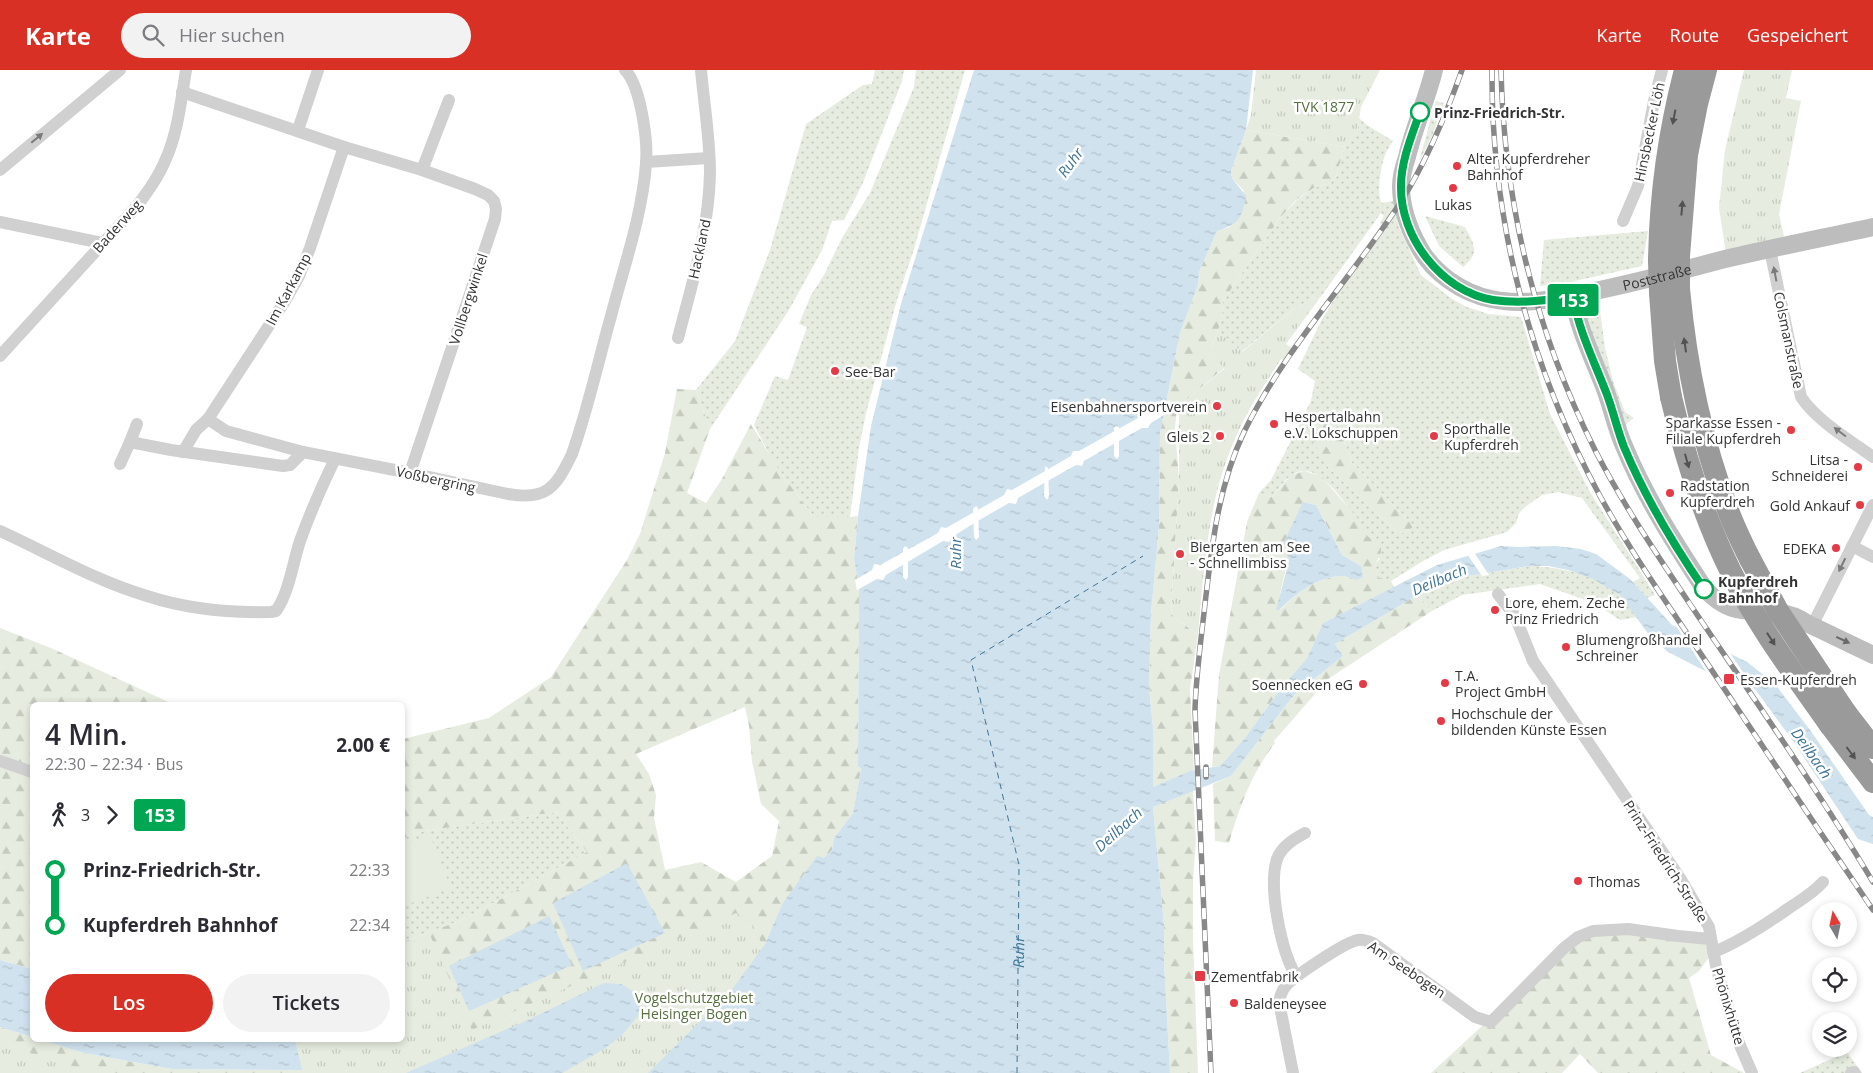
<!DOCTYPE html>
<html lang="de">
<meta charset="utf-8">
<style>
body{margin:0;font-family:"Open Sans",sans-serif;background:#f2f2f3;color:#2b2b33;height:100vh;display:flex;flex-direction:column;font-size:19px;white-space:nowrap}
*{box-sizing:border-box;margin:0}
p{font-size:16px;color:#7c7c81}
.icon{flex:none;width:28px;height:28px;fill:none;stroke:currentColor;stroke-width:2;stroke-linecap:round;stroke-linejoin:round}
.map{position:relative;flex:1;overflow:hidden}
.side{position:absolute;left:30px;top:632px;width:375px;height:340px;display:flex;flex-direction:column;background:#fff;border-radius:8px;box-shadow:0 2px 8px #0003}
.side>*{flex:none}
.badge{padding:0 10px;border-radius:4px;font-size:18px;line-height:32px}
.needle{width:32px;rotate:351deg}
.fabs{position:absolute;left:1812px;top:832px;display:grid;gap:10px}
.fabs a{display:grid;place-items:center;width:45px;height:45px;border-radius:50%;background:#fff;box-shadow:0 2px 8px #0003;font-size:25px}
.map>.badge{position:absolute;translate:-50% -50%;box-shadow:0 0 0 2px #fff}
.legs{display:flex;align-items:center;gap:8px;height:55px;padding:0 15px;font-size:16px}
.legs p{margin-inline-start:auto}
.summary{display:flex;align-items:center;justify-content:space-between;height:85px;padding:0 15px}
h1{font-size:28px;font-weight:600;line-height:38px}
.primary-button{display:flex;gap:10px;margin-top:auto;padding:10px 15px}
.primary-button a{flex:1;height:58px;border-radius:30px;background:#d93025;color:#fff;font-size:20px;font-weight:600;line-height:58px;text-align:center}
.primary-button a+a{background:#f2f2f3;color:#2b2b33}
ul{padding:0 15px;list-style:none}
li{display:flex;align-items:center;gap:18px;height:55px;font-size:19px}
li i{display:grid;place-items:center;width:8px;height:100%;margin:0 6px;background:currentColor}
li i::after{content:'';width:12px;height:12px;margin:-6px;border:4px solid;border-radius:50%;background:#fff}
li p{margin-inline-start:auto}
li:first-child i{background:linear-gradient(#0000 50%,currentColor 0)}
li:last-child i{background:linear-gradient(currentColor 50%,#0000 0)}
header{display:flex;align-items:center;gap:30px;box-sizing:border-box;height:70px;padding:0 25px;background:#d93025;color:#fff}
header strong{font-size:24px}
nav{display:flex;gap:28px;margin-inline-start:auto;font-size:18px}
.search{width:350px;height:45px;background:#f2f2f3;display:flex;align-items:center;gap:12px;box-sizing:border-box;padding:0 18px;border-radius:28px;color:#7c7c81;font-size:19px}
.map>svg:first-child{display:block}
.grass{fill:url(#grass-dots);fill-rule:evenodd}
.forest{fill:url(#forest-firs);fill-rule:evenodd}
.park{fill:url(#park-tufts)}
.pitch{fill:#e6ecdf}
.water{fill:url(#water-ripples);fill-rule:evenodd}
.pier{fill:#fff}
.lines{fill:none;stroke-linecap:round;stroke-linejoin:round}
.ferry{stroke:#3f7597;stroke-width:1;stroke-dasharray:6 5;stroke-linecap:butt}
.street{stroke:#d0d0d0;stroke-width:12}
.secondary{stroke:#bdbdbd;stroke-width:18}
.highway{stroke:#9a9a9a;stroke-width:22}
.rail-casing{stroke:#888;stroke-width:5.5}
.rail{stroke:#fff;stroke-width:4;stroke-dasharray:11;stroke-linecap:butt}
.highway-bridge{stroke:#9a9a9a;stroke-width:22}
.oneway{fill:#525252}
.oneway2{fill:#7a7a7a}
.oneway3{fill:#6a6a6a}
.line-1-casing{stroke:#fff;stroke-width:11}
.line-1{stroke:#00a651;stroke-width:8}
.stop-1-dot{fill:#fff;stroke:#00a651;stroke-width:2.5}
.poi-dot{fill:#e63946;stroke:#fff;stroke-width:2}
.labels{text-anchor:middle;dominant-baseline:central;stroke-width:5;stroke-linejoin:round;paint-order:stroke}
.park-label{font-size:14px;fill:#56703f;stroke:#fff}
.stop-label{font-size:14px;font-weight:bold;fill:#333;stroke:#fff;text-anchor:start}
.street-label{font-size:14px;fill:#333;stroke:#fff}
.poi-label{font-size:14px;fill:#333;stroke:#fff;text-anchor:start}
.water-label{font-size:15px;font-style:italic;fill:#3f7597;stroke:#fff}
</style>
<header>
<strong>Karte</strong>
<div class="search"><svg class="icon" aria-label="search" viewBox="0 0 24 24"><circle cx="10" cy="10" r="6"/><path d="M15 15l6 6"/></svg>Hier suchen</div>
<nav><a>Karte</a><a>Route</a><a>Gespeichert</a></nav>
</header>
<div class="map">
<svg width="1873" height="1003" viewBox="0 0 1873 1003">
<defs>
<pattern id="grass-dots" width="8" height="8" patternUnits="userSpaceOnUse" patternTransform="scale(1.25)"><rect width="8" height="8" fill="#e6ecdf"/><path d="M2 2h.1M6 6h.1" fill="none" stroke="#c6cbc0" stroke-width="1.8" stroke-linecap="round"/></pattern>
<pattern id="forest-firs" width="22" height="20" patternUnits="userSpaceOnUse" patternTransform="scale(1.25)"><rect width="22" height="20" fill="#e6ecdf"/><path d="M5 1l3.5 6h-7zM16 11l3.5 6h-7z" fill="#c6cbc0"/></pattern>
<pattern id="park-tufts" width="24" height="20" patternUnits="userSpaceOnUse" patternTransform="scale(1.25)"><rect width="24" height="20" fill="#e6ecdf"/><path d="M3 7l-1-3M5 7V3M7 7l1-3M15 17l-1-3M17 17v-4M19 17l1-3" fill="none" stroke="#c6cbc0"/></pattern>
<pattern id="water-ripples" width="26" height="14" patternUnits="userSpaceOnUse" patternTransform="scale(1.25)"><rect width="26" height="14" fill="#cfe2ee"/><path d="M2 4q2-2 4 0t4 0M15 11q2-2 4 0t4 0" fill="none" stroke="#b2c2cd"/></pattern>
</defs>
<rect width="100%" height="100%" fill="#fff"/>
<g class="grass">
<path d="M875 0H904L902 11 862 115 844 150 832 151 822 180 789 240 710 359 696 320 735 271 770 180 806 54 863 15 872 14Z"/>
<path d="M916 0H965L914 179 897 230 866 343 859 378 850 447H814L775 395 754 355 775 306 788 310 807 257 799 254 811 225 824 205 842 168 870 123 914 17Z"/>
<path d="M1436 31 1444 33 1432 66 1419 92 1431 48 1434 49 1436 39 1434 38Z"/>
<path d="M1359 48 1367 55 1393 71C1390 75 1387 80 1385 85 1381 95 1376 125 1382 133L1393 131 1399 157 1421 205 1452 229 1467 237 1488 244 1521 247 1550 344 1590 422 1655 525 1647 528 1633 512 1640 508 1582 428 1558 422 1542 425 1525 437 1519 443 1516 453 1507 462 1444 480 1423 491 1391 511 1376 507C1373 499 1372 495 1380 489 1368 467 1331 400 1304 401 1289 401 1281 417 1272 427L1259 423 1271 410 1311 331 1315 311 1298 299 1321 251 1338 223 1386 159 1380 153 1384 146 1381 143 1322 225 1295 238 1241 282 1218 260 1222 249 1223 231 1279 149 1297 130 1315 117 1328 114 1335 109 1345 77 1357 62ZM1328 347 1344 371 1352 393 1414 456 1407 462 1398 463 1328 397Z"/>
<path d="M1425 146 1465 157C1475 175 1480 183 1463 197L1439 176Z"/>
<path d="M1648 161 1642 196 1566 213 1540 216 1544 170Z"/>
<path d="M1600 241 1605 278 1613 311 1625 342 1634 348 1624 356 1585 245Z"/>
<path d="M1529 496C1555 496 1601 505 1620 525 1627 532 1632 540 1637 547L1620 550 1594 533 1540 514 1462 525 1432 541 1416 526 1468 506Z"/>
<path d="M556 742 587 782 462 850 403 872V768L424 761Z"/>
<path d="M1847 982 1862 1003H1800Z"/>
</g>
<g class="forest">
<path d="M1246 60 1345 77 1335 109 1328 114 1315 117 1296 130 1279 149 1223 231 1222 249 1209 285 1225 297 1177 338 1175 358 1179 409 1171 544 1198 565 1190 619 1194 700 1153 717V658L1149 617 1151 543 1159 457 1160 363 1180 263 1198 215 1199 202 1217 161 1230 157 1244 121 1232 108 1231 101Z"/>
<path d="M677 319 696 320 710 359 687 423 706 433 722 409 751 354 781 403 814 447H850L858 446 854 489 859 517 858 696 861 699 853 743 834 768 832 780 782 834 765 874 731 921 406 1003H0V957L32 967V970H41L84 983 172 999 301 1000 295 970H402L403 872 462 850 587 782 556 742 424 761 403 768V669L489 648 551 607 627 490 640 464 665 383ZM745 637 749 656 752 691 761 734 779 751 772 786 736 812 701 792 665 800 654 748 656 725 649 704 636 684Z"/>
<path d="M1328 346 1344 371 1352 393 1414 456 1407 462 1398 463 1328 397 1312 369C1315 360 1316 347 1328 346Z"/>
<path d="M1304 401 1321 406 1359 450 1368 467 1380 472C1385 494 1368 488 1377 507L1391 511 1394 517 1323 553 1307 588 1282 617 1244 669 1220 696 1212 697 1219 605 1247 452 1259 423 1272 427 1291 405ZM1303 432 1316 435 1342 485 1361 496 1356 510C1351 508 1345 506 1341 506 1316 507 1296 524 1280 540V523Z"/>
<path d="M1416 526 1432 541 1328 609 1274 671 1275 673C1252 702 1239 738 1229 773L1215 771 1213 714 1231 706 1294 625 1343 586 1335 574Z"/>
<path d="M0 558 51 578 175 635H32V700L0 689Z"/>
<path d="M0 693 32 704V899L0 890Z"/>
<path d="M1193 720 1196 770 1193 811V869L1198 1003H1170L1164 892V855L1153 737Z"/>
<path d="M1594 862 1700 869 1713 882 1699 901 1689 908 1711 985 1744 1003H1598L1580 984 1562 1003H1431L1495 944 1561 878Z"/>
</g>
<g class="park">
<path d="M1256 0H1380L1361 37 1357 62 1345 77 1246 60 1251 45Z"/>
<path d="M1744 0H1792L1786 28 1801 31 1779 144 1785 171 1726 183 1719 138 1725 80Z"/>
<path d="M1322 225 1286 274 1292 278 1284 290 1281 289C1263 317 1244 345 1232 376 1207 436 1204 501 1198 565L1171 544 1179 409V336L1225 298 1209 285 1218 260 1242 282 1295 238Z"/>
<path d="M736 843 752 854 772 894 750 1003H303L297 970H402L403 875 430 865 472 960Z"/>
<path d="M0 974 95 1003H0Z"/>
</g>
<path class="pitch" d="M430 765 451 818 403 836V775Z"/>
<g class="water">
<path d="M974 0H1253L1246 60 1231 101 1232 108 1246 126C1242 148 1239 154 1217 161L1199 202 1198 215 1180 263 1160 363 1159 457 1151 543 1149 617 1153 658V717L1190 701 1220 696 1244 669 1282 617 1307 588 1323 553 1437 495 1501 476 1518 477 1556 476 1581 479 1596 484 1630 509 1672 555 1747 592 1775 614 1810 660 1869 745 1873 747V774L1858 769 1793 671 1755 619 1718 610 1707 602 1668 582 1649 565 1620 525 1593 509 1568 500 1548 496H1529L1468 506 1416 526 1335 574 1343 586 1294 625 1231 706 1153 737 1164 855V892L1170 1003H648L731 921 765 874 782 834 817 786 824 788 832 780 834 768 853 743 861 699 858 696 859 517 854 489 858 446 871 356 901 234ZM1116 356 1119 357V386L1117 389 1114 386V358ZM1045 396 1048 398 1049 426 1047 430 1044 426ZM976 436 978 438 979 467 976 470 974 467 973 439ZM905 476 908 478V507L906 510 903 507V479Z"/>
<path d="M1303 432 1316 435 1342 485 1361 496 1363 507 1356 510C1351 508 1345 506 1341 506 1316 507 1296 524 1279 540H1276L1289 491 1284 472Z"/>
<path d="M627 793 665 863 583 901 553 833Z"/>
<path d="M549 846 572 895 469 941 449 896Z"/>
<path d="M0 890 32 899V967L0 957Z"/>
<path d="M604 913 621 914 634 922 638 929 640 936 638 946 621 966 604 979 562 1003H406L528 950Z"/>
<path d="M41 970H295L302 1000 172 999 84 983Z"/>
</g>
<g class="pier">
<path d="M1170 330 1167 343 1151 353 1148 358H1142L1117 372V366V372L1084 391 1082 396 1076 395 1046 412V408V412L1018 428 1016 434 1009 433 976 452V444V452L952 467 949 472 943 471 906 493 905 482 906 493 886 505 883 510 877 509 857 520 855 510 872 500 874 494 880 495 938 463 941 457 946 458 1004 425 1007 419 1012 420 1071 386 1073 381H1079L1138 348 1141 343H1145Z"/>
<path d="M1473 481 1489 505 1482 506 1467 484Z"/>
<path d="M1674 553 1728 580 1784 663 1754 621 1718 613 1709 606Z"/>
</g>
<g class="lines">
<path class="ferry" id="s1" d="M1017 1003 1019 795 971 590 1143 486"/>
<g class="street">
<path d="M182 22 344 77 422 100 475 119 488 125 494 131 496 139 495 149 410 403"/>
<path d="M298 60 318 0"/>
<path d="M344 77 310 178 299 206 285 231 208 349 226 361 303 382 410 403 508 424C547 431 556 417 572 384 588 339 598 292 611 246 624 196 642 146 646 94 648 72 641 16 625 0"/>
<path d="M646 92 709 88"/>
<path d="M0 100 120 0"/>
<path d="M422 100 449 30"/>
<path d="M1623 151 1638 116 1654 31 1662 0"/>
<path d="M0 152 102 173"/>
<path d="M1770 180 1801 327C1817 351 1850 370 1873 387"/>
<path d="M678 268C692 214 709 159 710 103 710 69 704 34 701 0"/>
<path d="M0 286 136 137C147 123 158 108 165 91 178 63 181 30 186 0"/>
<path d="M130 372 137 354"/>
<path d="M183 382 196 360 208 349"/>
<path d="M120 394 130 372 171 380 283 396 290 395 303 382"/>
<path d="M0 461C48 483 96 511 147 526 187 539 229 543 271 542L276 541C289 523 293 492 300 471 310 443 322 416 335 389"/>
<path d="M1852 476 1873 487"/>
<path d="M1498 524 1515 546 1533 591 1542 604 1680 808 1709 857 1716 896 1725 929 1739 973 1752 1003"/>
<path d="M1812 556 1873 435"/>
<path d="M0 691 32 702"/>
<path d="M1714 882C1741 871 1765 855 1789 838 1801 830 1813 823 1823 812"/>
<path d="M1296 906C1281 881 1268 817 1277 789 1282 776 1294 769 1305 763"/>
<path d="M1293 1003 1279 932C1280 927 1281 922 1285 917 1291 908 1347 871 1358 870 1363 869 1368 871 1373 873L1475 947 1491 952 1564 878 1578 867 1593 861 1628 859 1678 866 1710 869"/>
<path d="M1851 1003 1854 1002 1855 1003"/>
</g>
<g class="secondary">
<path id="s2" d="M1434 0C1427 29 1414 57 1407 87 1404 96 1401 106 1401 116 1401 138 1409 159 1419 177 1433 203 1462 223 1491 229 1522 236 1554 229 1585 223 1631 214 1676 202 1721 190 1771 178 1822 168 1873 157"/>
<path d="M1573 226C1578 258 1593 288 1605 319 1612 338 1616 358 1624 376 1645 427 1674 472 1704 518 1736 553 1755 534 1793 546 1801 549 1809 555 1817 558 1836 567 1854 576 1873 585"/>
</g>
<g class="highway">
<path d="M1679 186 1687 85 1697 34 1706 0"/>
<path d="M1659 191C1660 124 1668 65 1685 0"/>
<path d="M1679 219C1686 295 1701 369 1728 440 1734 457 1742 473 1750 489"/>
<path d="M1660 223 1665 291 1671 327"/>
<path d="M1846 643 1873 678"/>
<path d="M1830 655 1873 712"/>
</g>
<defs>
<g id="rail">
<path d="M1492 0C1491 149 1529 295 1600 426 1634 488 1676 546 1715 605 1767 683 1820 762 1873 840"/>
<path d="M1501 0C1504 134 1536 263 1596 382 1626 440 1664 495 1700 549 1759 636 1819 722 1873 812"/>
<path d="M1206 697V707"/>
<path d="M1211 1003 1195 640C1196 605 1201 570 1205 534 1212 475 1218 417 1244 362 1285 278 1351 209 1402 130 1427 90 1446 45 1462 0"/>
</g>
</defs>
<use href="#rail" class="rail-casing"/>
<use href="#rail" class="rail"/>
<g class="highway-bridge">
<path d="M1679 186V219"/>
<path d="M1659 191 1660 223"/>
<path d="M1671 327C1685 387 1703 445 1730 500 1757 555 1795 605 1830 655"/>
<path d="M1750 489 1778 541 1846 643"/>
</g>
</g>
<defs><path id="oneway-solid" d="M-6-.8H1V-3.2L6.5 0L1 3.2V.8H-6Z" transform="scale(1.25)"/></defs>
<g class="oneway">
<use href="#oneway-solid" transform="translate(1674 47) rotate(101)"/>
<use href="#oneway-solid" transform="translate(1682 138) rotate(-85)"/>
<use href="#oneway-solid" transform="translate(1685 275) rotate(-98)"/>
<use href="#oneway-solid" transform="translate(1687 391) rotate(74)"/>
<use href="#oneway-solid" transform="translate(1771 569) rotate(57)"/>
<use href="#oneway-solid" transform="translate(1851 683) rotate(53)"/>
</g>
<g class="oneway2">
<use href="#oneway-solid" transform="translate(37 68) rotate(-40)"/>
<use href="#oneway-solid" transform="translate(1775 204) rotate(-101)"/>
<use href="#oneway-solid" transform="translate(1840 362) rotate(-143)"/>
<use href="#oneway-solid" transform="translate(1842 495) rotate(116)"/>
</g>
<use class="oneway3" href="#oneway-solid" transform="translate(1843 570) rotate(25)"/>
<g class="lines">
<defs>
<path id="line-1" d="M1420 42C1412 65 1401 91 1401 116 1400 167 1441 221 1493 230 1519 234 1546 231 1573 226 1578 259 1594 291 1606 322 1613 340 1617 359 1624 377 1645 427 1673 474 1704 519"/>
</defs>
<use href="#line-1" class="line-1-casing"/>
<use href="#line-1" class="line-1"/>
</g>
<g class="stop-1-dot">
<circle cx="1420" cy="42" r="9"/>
<circle cx="1704" cy="519" r="9"/>
</g>
<g class="poi-dot">
<circle cx="1457" cy="96" r="5"/>
<circle cx="1453" cy="118" r="5"/>
<circle cx="835" cy="301" r="5"/>
<circle cx="1217" cy="336" r="5"/>
<circle cx="1274" cy="354" r="5"/>
<circle cx="1791" cy="360" r="5"/>
<circle cx="1220" cy="366" r="5"/>
<circle cx="1434" cy="366" r="5"/>
<circle cx="1858" cy="397" r="5"/>
<circle cx="1670" cy="423" r="5"/>
<circle cx="1860" cy="435" r="5"/>
<circle cx="1836" cy="478" r="5"/>
<circle cx="1180" cy="484" r="5"/>
<circle cx="1495" cy="540" r="5"/>
<circle cx="1566" cy="577" r="5"/>
<rect x="1723" y="603" width="12" height="12" rx="2.5"/>
<circle cx="1445" cy="613" r="5"/>
<circle cx="1363" cy="614" r="5"/>
<circle cx="1441" cy="651" r="5"/>
<circle cx="1578" cy="811" r="5"/>
<rect x="1194" y="900" width="12" height="12" rx="2.5"/>
<circle cx="1234" cy="933" r="5"/>
</g>
<g class="labels">
<g class="park-label">
<text x="1324" y="36">TVK 1877</text>
<text x="694" y="927">Vogelschutzgebiet<tspan x="694" dy="16">Heisinger Bogen</tspan></text>
</g>
<g class="stop-label">
<text x="1434" y="42">Prinz-Friedrich-Str.</text>
<text x="1718" y="511">Kupferdreh<tspan x="1718" dy="16">Bahnhof</tspan></text>
</g>
<g class="street-label">
<text transform="translate(1649 62) rotate(-78)">Hinsbecker Löh</text>
<text transform="translate(117 156) rotate(-48)">Baderweg</text>
<text transform="translate(699 179) rotate(-78)">Hackland</text>
<text stroke="none"><textPath href="#s2" startOffset="445">Poststraße</textPath></text>
<text transform="translate(288 219) rotate(-62)">Im Karkamp</text>
<text transform="translate(468 229) rotate(-72)">Vollbergwinkel</text>
<text transform="translate(1789 270) rotate(78)">Colsmanstraße</text>
<text transform="translate(436 409) rotate(12)">Voßbergring</text>
<text transform="translate(1666 791) rotate(57)">Prinz-Friedrich-Straße</text>
<text transform="translate(1407 899) rotate(34)">Am Seebogen</text>
<text transform="translate(1729 936) rotate(73)">Phönixhütte</text>
</g>
<g class="poi-label">
<text x="1467" y="88">Alter Kupferdreher<tspan x="1467" dy="16">Bahnhof</tspan></text>
<text x="1453" y="134" text-anchor="middle">Lukas</text>
<text x="845" y="301">See-Bar</text>
<text x="1207" y="336" text-anchor="end">Eisenbahnersportverein</text>
<text x="1284" y="346">Hespertalbahn<tspan x="1284" dy="16">e.V. Lokschuppen</tspan></text>
<text x="1781" y="352" text-anchor="end">Sparkasse Essen -<tspan x="1781" dy="16">Filiale Kupferdreh</tspan></text>
<text x="1444" y="358">Sporthalle<tspan x="1444" dy="16">Kupferdreh</tspan></text>
<text x="1210" y="366" text-anchor="end">Gleis 2</text>
<text x="1848" y="389" text-anchor="end">Litsa -<tspan x="1848" dy="16">Schneiderei</tspan></text>
<text x="1680" y="415">Radstation<tspan x="1680" dy="16">Kupferdreh</tspan></text>
<text x="1850" y="435" text-anchor="end">Gold Ankauf</text>
<text x="1190" y="476">Biergarten am See<tspan x="1190" dy="16">- Schnellimbiss</tspan></text>
<text x="1826" y="478" text-anchor="end">EDEKA</text>
<text x="1505" y="532">Lore, ehem. Zeche<tspan x="1505" dy="16">Prinz Friedrich</tspan></text>
<text x="1576" y="569">Blumengroßhandel<tspan x="1576" dy="16">Schreiner</tspan></text>
<text x="1455" y="605">T.A.<tspan x="1455" dy="16">Project GmbH</tspan></text>
<text x="1740" y="609">Essen-Kupferdreh</text>
<text x="1353" y="614" text-anchor="end">Soennecken eG</text>
<text x="1451" y="643">Hochschule der<tspan x="1451" dy="16">bildenden Künste Essen</tspan></text>
<text x="1588" y="811">Thomas</text>
<text x="1211" y="906">Zementfabrik</text>
<text x="1244" y="933">Baldeneysee</text>
</g>
<g class="water-label">
<text transform="translate(1070 92) rotate(-54)">Ruhr</text>
<text transform="translate(955 483) rotate(-90)">Ruhr</text>
<text transform="translate(1439 509) rotate(-23)">Deilbach</text>
<text transform="translate(1812 683) rotate(55)">Deilbach</text>
<text transform="translate(1118 759) rotate(-42)">Deilbach</text>
<text stroke="none"><textPath href="#s1" startOffset="121">Ruhr</textPath></text>
</g>
</g>
</svg>
<div class="fabs">
<a><svg class="needle" viewBox="-14 -14 28 28"><path d="M0-13l5 13h-10z" fill="#e53935"/><path d="M0 13l5-13h-10z" fill="#7c7c81"/></svg></a>
<a><svg class="icon" aria-label="locate" viewBox="0 0 24 24"><circle cx="12" cy="12" r="6"/><path d="M12 2v4M12 18v4M2 12h4M18 12h4"/></svg></a>
<a><svg class="icon" aria-label="layers" viewBox="0 0 24 24"><path d="M12 4l9 5-9 5-9-5zM3 14l9 5 9-5"/></svg></a>
</div>
<b class="badge" style="left:1573px;top:230px;background:#00a651;color:#fff">153</b>
<section class="side">
<div class="summary"><div><h1>4 Min.</h1><p>22:30 – 22:34 · Bus</p></div><b>2.00 €</b></div>
<div class="legs"><svg class="icon" aria-label="walk" viewBox="0 0 24 24"><circle cx="13" cy="4" r="2"/><path d="M13 8l-2 6 4 7M11 14l-3 7M7 12l3-4h3l4 4"/></svg>3<svg class="icon" aria-label="forward" viewBox="0 0 24 24"><path d="M9 5l7 7-7 7"/></svg><b class="badge" style="background:#00a651;color:#fff">153</b></div>
<ul>
<li><i style="color:#00a651"></i><b>Prinz-Friedrich-Str.</b><p>22:33</p></li>
<li><i style="color:#00a651"></i><b>Kupferdreh Bahnhof</b><p>22:34</p></li>
</ul>
<div class="primary-button"><a>Los</a><a>Tickets</a></div>
</section>
</div>
